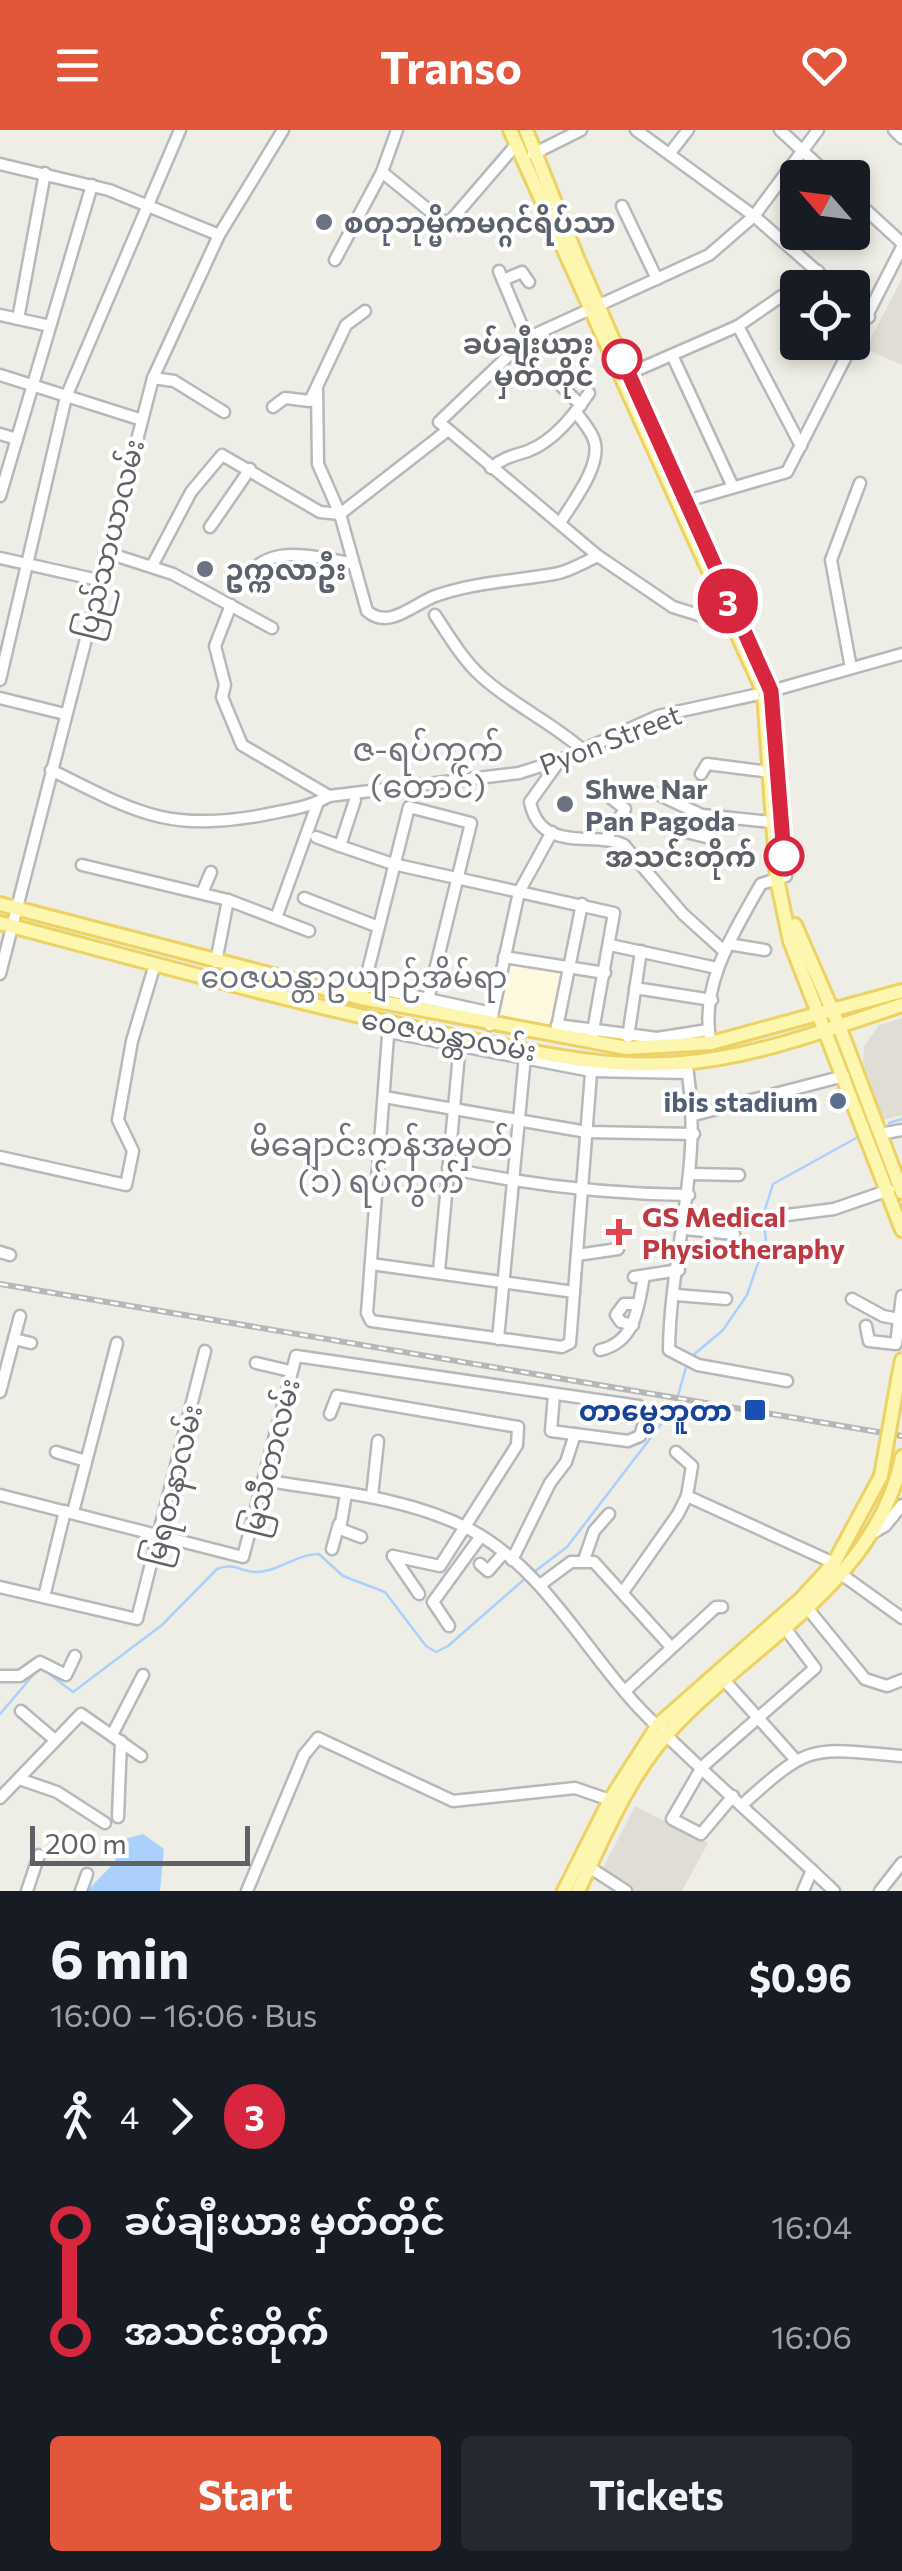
<!DOCTYPE html>
<meta charset="utf-8">
<style>
body{margin:0;font-family:Commissioner,"Noto Sans Myanmar",sans-serif;background:#242831;color:#f1f3f6;height:100vh;display:flex;flex-direction:column;font-size:38px;white-space:nowrap}
*{box-sizing:border-box;margin:0}
p{font-size:32px;color:#9ea1a6}
.icon{flex:none;width:55px;height:55px;fill:none;stroke:currentColor;stroke-width:2;stroke-linecap:round;stroke-linejoin:round}
.map{position:relative;height:1761px;overflow:hidden}
.drawer{display:flex;flex-direction:column;background:#171b24;flex:1}
.drawer>*{flex:none}
.badge{padding:0 20px;border-radius:32px;font-size:35px;line-height:65px}
.needle{width:65px;rotate:298deg}
.controls{position:absolute;left:780px;top:30px;display:grid;gap:20px}
.controls a{display:grid;place-items:center;width:90px;height:90px;border-radius:10px;background:#171b24;box-shadow:0 5px 15px #0003;font-size:50px}
.scale{position:absolute;left:30px;bottom:25px;width:220px;box-sizing:border-box;padding-left:10px;border:5px solid #5e6166;border-top:0;font-size:28px;line-height:35px;white-space:nowrap;color:#5e6166;-webkit-text-stroke:8px #fff;paint-order:stroke}
.map>.badge{position:absolute;translate:-50% -50%;box-shadow:0 0 0 5px #fff}
.legs{display:flex;align-items:center;gap:15px;height:110px;padding:0 50px;font-size:32px}
.legs p{margin-inline-start:auto}
.headline{display:flex;align-items:center;justify-content:space-between;height:170px;padding:0 50px}
h1{font-size:55px;font-weight:700;line-height:75px}
.button{display:flex;gap:20px;margin-top:auto;padding:20px 50px}
.button a{flex:1;height:115px;border-radius:10px;background:#e25639;color:#fff;font-size:40px;font-weight:700;line-height:115px;text-align:center}
.button a+a{background:#242831;color:#f1f3f6}
ul{padding:0 50px;list-style:none}
li{display:flex;align-items:center;gap:35px;height:110px;font-size:38px}
li i{display:grid;place-items:center;width:15px;height:100%;margin:0 12px;background:currentColor}
li i::after{content:'';width:25px;height:25px;margin:-12px;border:8px solid;border-radius:50%;background:#171b24}
li p{margin-inline-start:auto}
li:first-child i{background:linear-gradient(#0000 50%,currentColor 0)}
li:last-child i{background:linear-gradient(currentColor 50%,#0000 0)}
header{display:flex;justify-content:space-between;align-items:center;height:130px;padding:0 50px;background:#e25639;color:#fff;font-size:45px;font-weight:700}
.map>svg:first-child{display:block}
.commercial{fill:#fdf8de}
.education{fill:#dfddd4}
.water{fill:#aad0fb}
.lines{fill:none;stroke-linecap:round;stroke-linejoin:round}
.stream{stroke:#aad0fb;stroke-width:2.5}
.minor-casing{stroke:#b6b8bc;stroke-width:15}
.major-casing{stroke:#ecd263;stroke-width:18}
.minor{stroke:#fff;stroke-width:10}
.major{stroke:#fcf6af;stroke-width:12}
.rail-casing{stroke:#b6b7b7;stroke-width:6}
.rail{stroke:#fff;stroke-width:2.5;stroke-dasharray:8;stroke-linecap:butt}
.major-bridge-casing{stroke:#ecd263;stroke-width:18;stroke-linecap:butt}
.major-bridge{stroke:#fcf6af;stroke-width:12}
.line-1-casing{stroke:#fff;stroke-width:22}
.line-1{stroke:#d7263d;stroke-width:15}
.worship-dot{fill:#6b7280;stroke:#fff;stroke-width:4}
.stop-1-dot{fill:#fff;stroke:#d7263d;stroke-width:5}
.service-dot{fill:#5c6f8a;stroke:#fff;stroke-width:4}
.health-dot{fill:#e0444e;stroke:#fff;stroke-width:4}
.transit-dot{fill:#1a4fb4;stroke:#fff;stroke-width:4}
.labels{text-anchor:middle;dominant-baseline:central;stroke-width:8;stroke-linejoin:round;paint-order:stroke}
.worship-label{font-size:28px;font-weight:bold;fill:#5b616d;stroke:#fff;text-anchor:start}
.stop-label{font-size:28px;font-weight:bold;fill:#5e6166;stroke:#fff;text-anchor:end}
.street-label{font-size:28px;fill:#5e6166;stroke:#fff}
.service-label{font-size:28px;font-weight:bold;fill:#4e5e75;stroke:#fff;text-anchor:end}
.health-label{font-size:28px;font-weight:bold;fill:#be3a42;stroke:#fff;text-anchor:start}
.transit-label{font-size:28px;font-weight:bold;fill:#164399;stroke:#fff;text-anchor:end}
.neighbourhood-label{font-size:30px;fill:#6f7278;stroke:#fff}
.quarter-label{font-size:32px;fill:#6f7278;stroke:#fff}
</style>
<header><svg class="icon" aria-label="menu" viewBox="0 0 24 24"><path d="M4 6h16M4 12h16M4 18h16"/></svg>Transo<svg class="icon" aria-label="heart" viewBox="0 0 24 24"><path d="M12 20l-8-8c-3-5 5-10 8-4 3-6 11-1 8 4z"/></svg></header>
<div class="map">
<svg width="902" height="1761" viewBox="0 0 902 1761">
<rect width="100%" height="100%" fill="#efeee6"/>
<path class="commercial" d="M500 823 576 837 563 902 486 887Z"/>
<g class="education">
<path d="M902 149V235L865 219Z"/>
<path d="M902 888V985L883 990 863 932 864 916 879 895Z"/>
<path d="M635 1676 708 1713 682 1761H634L602 1740Z"/>
</g>
<path class="water" d="M143 1704 164 1719 160 1761H87L114 1733 125 1709Z"/>
<g class="lines">
<g class="stream">
<path d="M889 993 902 989"/>
<path d="M691 1227 723 1200 747 1165 766 1110 763 1086 773 1054 858 1007"/>
<path d="M534 1442 567 1417 675 1276 687 1234"/>
<path d="M0 1584 40 1537 73 1562 162 1495 217 1439C234 1432 241 1442 256 1442 278 1442 296 1424 319 1424L343 1446 385 1462 426 1516 436 1522 448 1516 528 1446"/>
</g>
<defs>
<g id="minor">
<path d="M636 0 754 86 836 158"/>
<path d="M780 0 832 48"/>
<path d="M894 0 902 8"/>
<path d="M670 23 688 0"/>
<path d="M533 24 581 0"/>
<path d="M0 34 109 60 219 105"/>
<path d="M382 42 447 95 515 16"/>
<path d="M852 67 902 113"/>
<path d="M622 76 657 149"/>
<path d="M335 130 382 42 397 0"/>
<path d="M499 141 527 208"/>
<path d="M503 150 522 142 529 152"/>
<path d="M852 172 869 187"/>
<path d="M0 185 50 196"/>
<path d="M18 189 45 43"/>
<path d="M738 196 801 316"/>
<path d="M672 225 733 357"/>
<path d="M0 245 139 289"/>
<path d="M621 247 738 196 818 141"/>
<path d="M153 248 174 251 224 282"/>
<path d="M553 248 581 275"/>
<path d="M317 258 318 334 340 384 367 481C390 501 415 472 438 465 476 452 515 451 554 444 569 442 584 432 598 426L673 477 702 486 731 476"/>
<path d="M273 277 285 268 310 271 346 195 365 181"/>
<path d="M0 304 17 309"/>
<path d="M491 338C504 327 513 326 528 321 554 311 574 285 589 263"/>
<path d="M0 366 92 55"/>
<path d="M680 373 787 342 902 117"/>
<path d="M560 393C572 373 603 334 594 310 591 300 582 291 576 282"/>
<path d="M210 397 250 339"/>
<path d="M105 422 173 444 272 498"/>
<path d="M598 426 439 292 527 208 709 125 754 86 818 0"/>
<path d="M0 428 98 450"/>
<path d="M152 436 191 362 222 325 320 382 340 384 448 300"/>
<path d="M241 456C265 410 310 427 352 433"/>
<path d="M231 475 215 516 225 555 222 567 242 615 329 666"/>
<path d="M435 485C449 506 463 530 482 547 513 575 551 592 583 620"/>
<path d="M851 538 831 430 860 353"/>
<path d="M0 550 66 267 180 0"/>
<path d="M0 568 65 584"/>
<path d="M560 630 530 672C541 725 594 700 624 715L683 784 724 821"/>
<path d="M51 640C134 681 166 703 263 685 286 680 309 678 329 666L519 643 560 630 658 586 764 563 902 524"/>
<path d="M701 644 707 634 770 642"/>
<path d="M601 660 625 679 605 710"/>
<path d="M655 663 702 685 772 692"/>
<path d="M682 701 710 708 722 688"/>
<path d="M316 707 340 716 355 670"/>
<path d="M340 716 393 734 614 783 591 912"/>
<path d="M82 735 228 770 309 801"/>
<path d="M202 763 211 742"/>
<path d="M304 768 376 796"/>
<path d="M276 788 318 672"/>
<path d="M728 814 765 820"/>
<path d="M610 815 717 838"/>
<path d="M504 827 605 843"/>
<path d="M216 832 228 770"/>
<path d="M0 844 153 248 219 105 283 0"/>
<path d="M364 855 492 883"/>
<path d="M635 858 712 870"/>
<path d="M361 868 409 677 471 693 428 869"/>
<path d="M389 893 367 1183 371 1191 562 1217 570 1213 592 930"/>
<path d="M490 895 519 762 552 702"/>
<path d="M557 895 657 908 708 900"/>
<path d="M389 902 591 941 688 943"/>
<path d="M556 902 582 774"/>
<path d="M628 907 641 821"/>
<path d="M711 913C698 857 735 800 761 754L786 746"/>
<path d="M686 933C705 1032 670 1122 669 1220L698 1235 787 1251"/>
<path d="M384 967 587 1002 694 1004"/>
<path d="M694 985 844 946"/>
<path d="M880 1004 902 1000"/>
<path d="M0 1027 126 1055 133 1021 118 990 132 911 155 834"/>
<path d="M448 1038C528 1055 608 1064 689 1065"/>
<path d="M692 1044 739 1045"/>
<path d="M787 1085 834 1079 889 1060"/>
<path d="M685 1099 734 1104"/>
<path d="M0 1122 10 1125"/>
<path d="M577 1125 618 1119"/>
<path d="M371 1134 574 1162"/>
<path d="M439 1141 460 913"/>
<path d="M634 1147 679 1140"/>
<path d="M676 1165 726 1169"/>
<path d="M852 1169 883 1186 899 1189"/>
<path d="M633 1195 621 1192 616 1185 624 1174H638"/>
<path d="M866 1196 869 1211 896 1214 902 1166"/>
<path d="M14 1209 31 1213"/>
<path d="M498 1209 525 926"/>
<path d="M600 1220C636 1212 638 1177 644 1146"/>
<path d="M256 1233 290 1241"/>
<path d="M0 1262 20 1186"/>
<path d="M330 1284 337 1266 518 1297 517 1315 440 1436 393 1426"/>
<path d="M56 1322 86 1331"/>
<path d="M263 1350C333 1362 405 1366 469 1399 544 1438 584 1520 640 1579 702 1643 770 1700 834 1761"/>
<path d="M346 1364 340 1399 361 1407"/>
<path d="M0 1365 243 1427 296 1226 639 1276 647 1283 640 1306 628 1311 551 1301 554 1264"/>
<path d="M372 1366 378 1311"/>
<path d="M687 1366 834 1433"/>
<path d="M73 1382 117 1213"/>
<path d="M871 1404 885 1396 902 1375"/>
<path d="M332 1419 339 1394"/>
<path d="M393 1426 419 1464"/>
<path d="M512 1430 550 1353 566 1332 575 1304"/>
<path d="M584 1430 594 1401 609 1384"/>
<path d="M480 1434 488 1441 503 1424"/>
<path d="M841 1444 902 1488"/>
<path d="M540 1455 571 1432H594L671 1517"/>
<path d="M0 1457 137 1489 205 1221"/>
<path d="M623 1462 678 1384 687 1366 692 1336 676 1322"/>
<path d="M44 1467 65 1381"/>
<path d="M808 1479 865 1549 887 1556 902 1550"/>
<path d="M449 1496 433 1472 481 1406"/>
<path d="M0 1546H20L40 1532 66 1545 75 1526"/>
<path d="M725 1551 794 1628"/>
<path d="M625 1561 716 1477H722"/>
<path d="M21 1581 55 1610"/>
<path d="M112 1605 143 1545"/>
<path d="M19 1649 57 1662 105 1693"/>
<path d="M733 1666 701 1704 672 1689 702 1637 815 1538 785 1498"/>
<path d="M0 1668 81 1584 141 1626"/>
<path d="M742 1675C811 1612 811 1618 902 1626"/>
<path d="M118 1687 121 1611"/>
<path d="M589 1737 626 1761"/>
<path d="M27 1761 39 1725"/>
<path d="M81 1761 87 1744"/>
<path d="M247 1761 304 1625 318 1608 453 1671 575 1658 610 1670"/>
<path d="M803 1761 812 1740"/>
<path d="M880 1761 902 1733"/>
</g>
<g id="major">
<path d="M510 0 764 563 777 749 790 811 902 1100"/>
<path d="M526 0 578 130 700 408"/>
<path d="M778 637 782 701"/>
<path d="M0 774 361 868 627 918 711 913 902 861"/>
<path d="M0 793C152 833 303 876 457 907 530 921 607 940 682 933 756 927 832 898 902 875"/>
<path d="M795 795 839 896 902 1062"/>
<path d="M898 1250 902 1230"/>
<path d="M564 1761 610 1670 658 1595 801 1469 834 1433 881 1346"/>
<path d="M578 1761C603 1709 629 1645 669 1602 748 1515 877 1453 902 1327"/>
</g>
</defs>
<use href="#minor" class="minor-casing"/>
<use href="#major" class="major-casing"/>
<use href="#minor" class="minor"/>
<use href="#major" class="major"/>
<defs>
<path id="rail" d="M0 1154 902 1306"/>
</defs>
<use href="#rail" class="rail-casing"/>
<use href="#rail" class="rail"/>
<defs>
<path id="major-bridge" d="M881 1346 898 1250"/>
</defs>
<use href="#major-bridge" class="major-bridge-casing"/>
<use href="#major-bridge" class="major-bridge"/>
</g>
<g class="lines">
<defs>
<path id="line-1" d="M622 229 771 561 784 726"/>
</defs>
<use href="#line-1" class="line-1-casing"/>
<use href="#line-1" class="line-1"/>
</g>
<g class="worship-dot">
<circle cx="324" cy="92" r="10"/>
<circle cx="205" cy="439" r="10"/>
<circle cx="565" cy="674" r="10"/>
</g>
<g class="stop-1-dot">
<circle cx="622" cy="229" r="18"/>
<circle cx="784" cy="726" r="18"/>
</g>
<circle class="service-dot" cx="838" cy="971" r="10"/>
<path class="health-dot" d="M614 1087h10v10h10v10h-10v10h-10v-10h-10v-10h10z"/>
<rect class="transit-dot" x="743" y="1268" width="24" height="24" rx="5"/>
<g class="labels">
<g class="worship-label">
<text x="344" y="92">စတုဘုမ္မိကမဂ္ဂင်ရိပ်သာ</text>
<text x="225" y="439">ဥက္ကလာဦး</text>
<text x="585" y="658">Shwe Nar<tspan x="585" dy="32">Pan Pagoda</tspan></text>
</g>
<g class="stop-label">
<text x="594" y="213">ခပ်ချီးယား<tspan x="594" dy="32">မှတ်တိုင်</tspan></text>
<text x="756" y="726">အသင်းတိုက်</text>
</g>
<g class="street-label">
<text transform="translate(109 409) rotate(-76)">ပြည်သာယာလမ်း</text>
<text transform="translate(610 609) rotate(-21)">Pyon Street</text>
<text transform="translate(449 904) rotate(11)">ဝေဇယန္တာလမ်း</text>
<text transform="translate(270 1327) rotate(-76)">မြသီတာလမ်း</text>
<text transform="translate(172 1355) rotate(-76)">မြရတနာလမ်း</text>
</g>
<g class="service-label">
<text x="818" y="971">ibis stadium</text>
</g>
<g class="health-label">
<text x="642" y="1086">GS Medical<tspan x="642" dy="32">Physiotheraphy</tspan></text>
</g>
<g class="transit-label">
<text x="732" y="1280">တာမွေဘူတာ</text>
</g>
<g class="neighbourhood-label">
<text x="354" y="845">ဝေဇယန္တာဥယျာဉ်အိမ်ရာ</text>
</g>
<g class="quarter-label">
<text x="428" y="618">ဇ-ရပ်ကွက်<tspan x="428" dy="37">(တောင်)</tspan></text>
<text x="381" y="1013">မိချောင်းကန်အမှတ်<tspan x="381" dy="37">(၁) ရပ်ကွက်</tspan></text>
</g>
</g>
</svg>
<div class="controls">
<a><svg class="needle" viewBox="-14 -14 28 28"><path d="M0-13l5 13h-10z" fill="#e53935"/><path d="M0 13l5-13h-10z" fill="#9ea1a6"/></svg></a>
<a><svg class="icon" aria-label="locate" viewBox="0 0 24 24"><circle cx="12" cy="12" r="6"/><path d="M12 2v4M12 18v4M2 12h4M18 12h4"/></svg></a>
</div>
<div class="scale">200 m</div>
<b class="badge" style="left:728px;top:471px;background:#d7263d;color:#fff">3</b>
</div>
<section class="drawer">
<div class="headline"><div><h1>6 min</h1><p>16:00 – 16:06 · Bus</p></div><b>$0.96</b></div>
<div class="legs"><svg class="icon" aria-label="walk" viewBox="0 0 24 24"><circle cx="13" cy="4" r="2"/><path d="M13 8l-2 6 4 7M11 14l-3 7M7 12l3-4h3l4 4"/></svg>4<svg class="icon" aria-label="forward" viewBox="0 0 24 24"><path d="M9 5l7 7-7 7"/></svg><b class="badge" style="background:#d7263d;color:#fff">3</b></div>
<ul>
<li><i style="color:#d7263d"></i><b>ခပ်ချီးယား မှတ်တိုင်</b><p>16:04</p></li>
<li><i style="color:#d7263d"></i><b>အသင်းတိုက်</b><p>16:06</p></li>
</ul>
<div class="button"><a>Start</a><a>Tickets</a></div>
</section>
